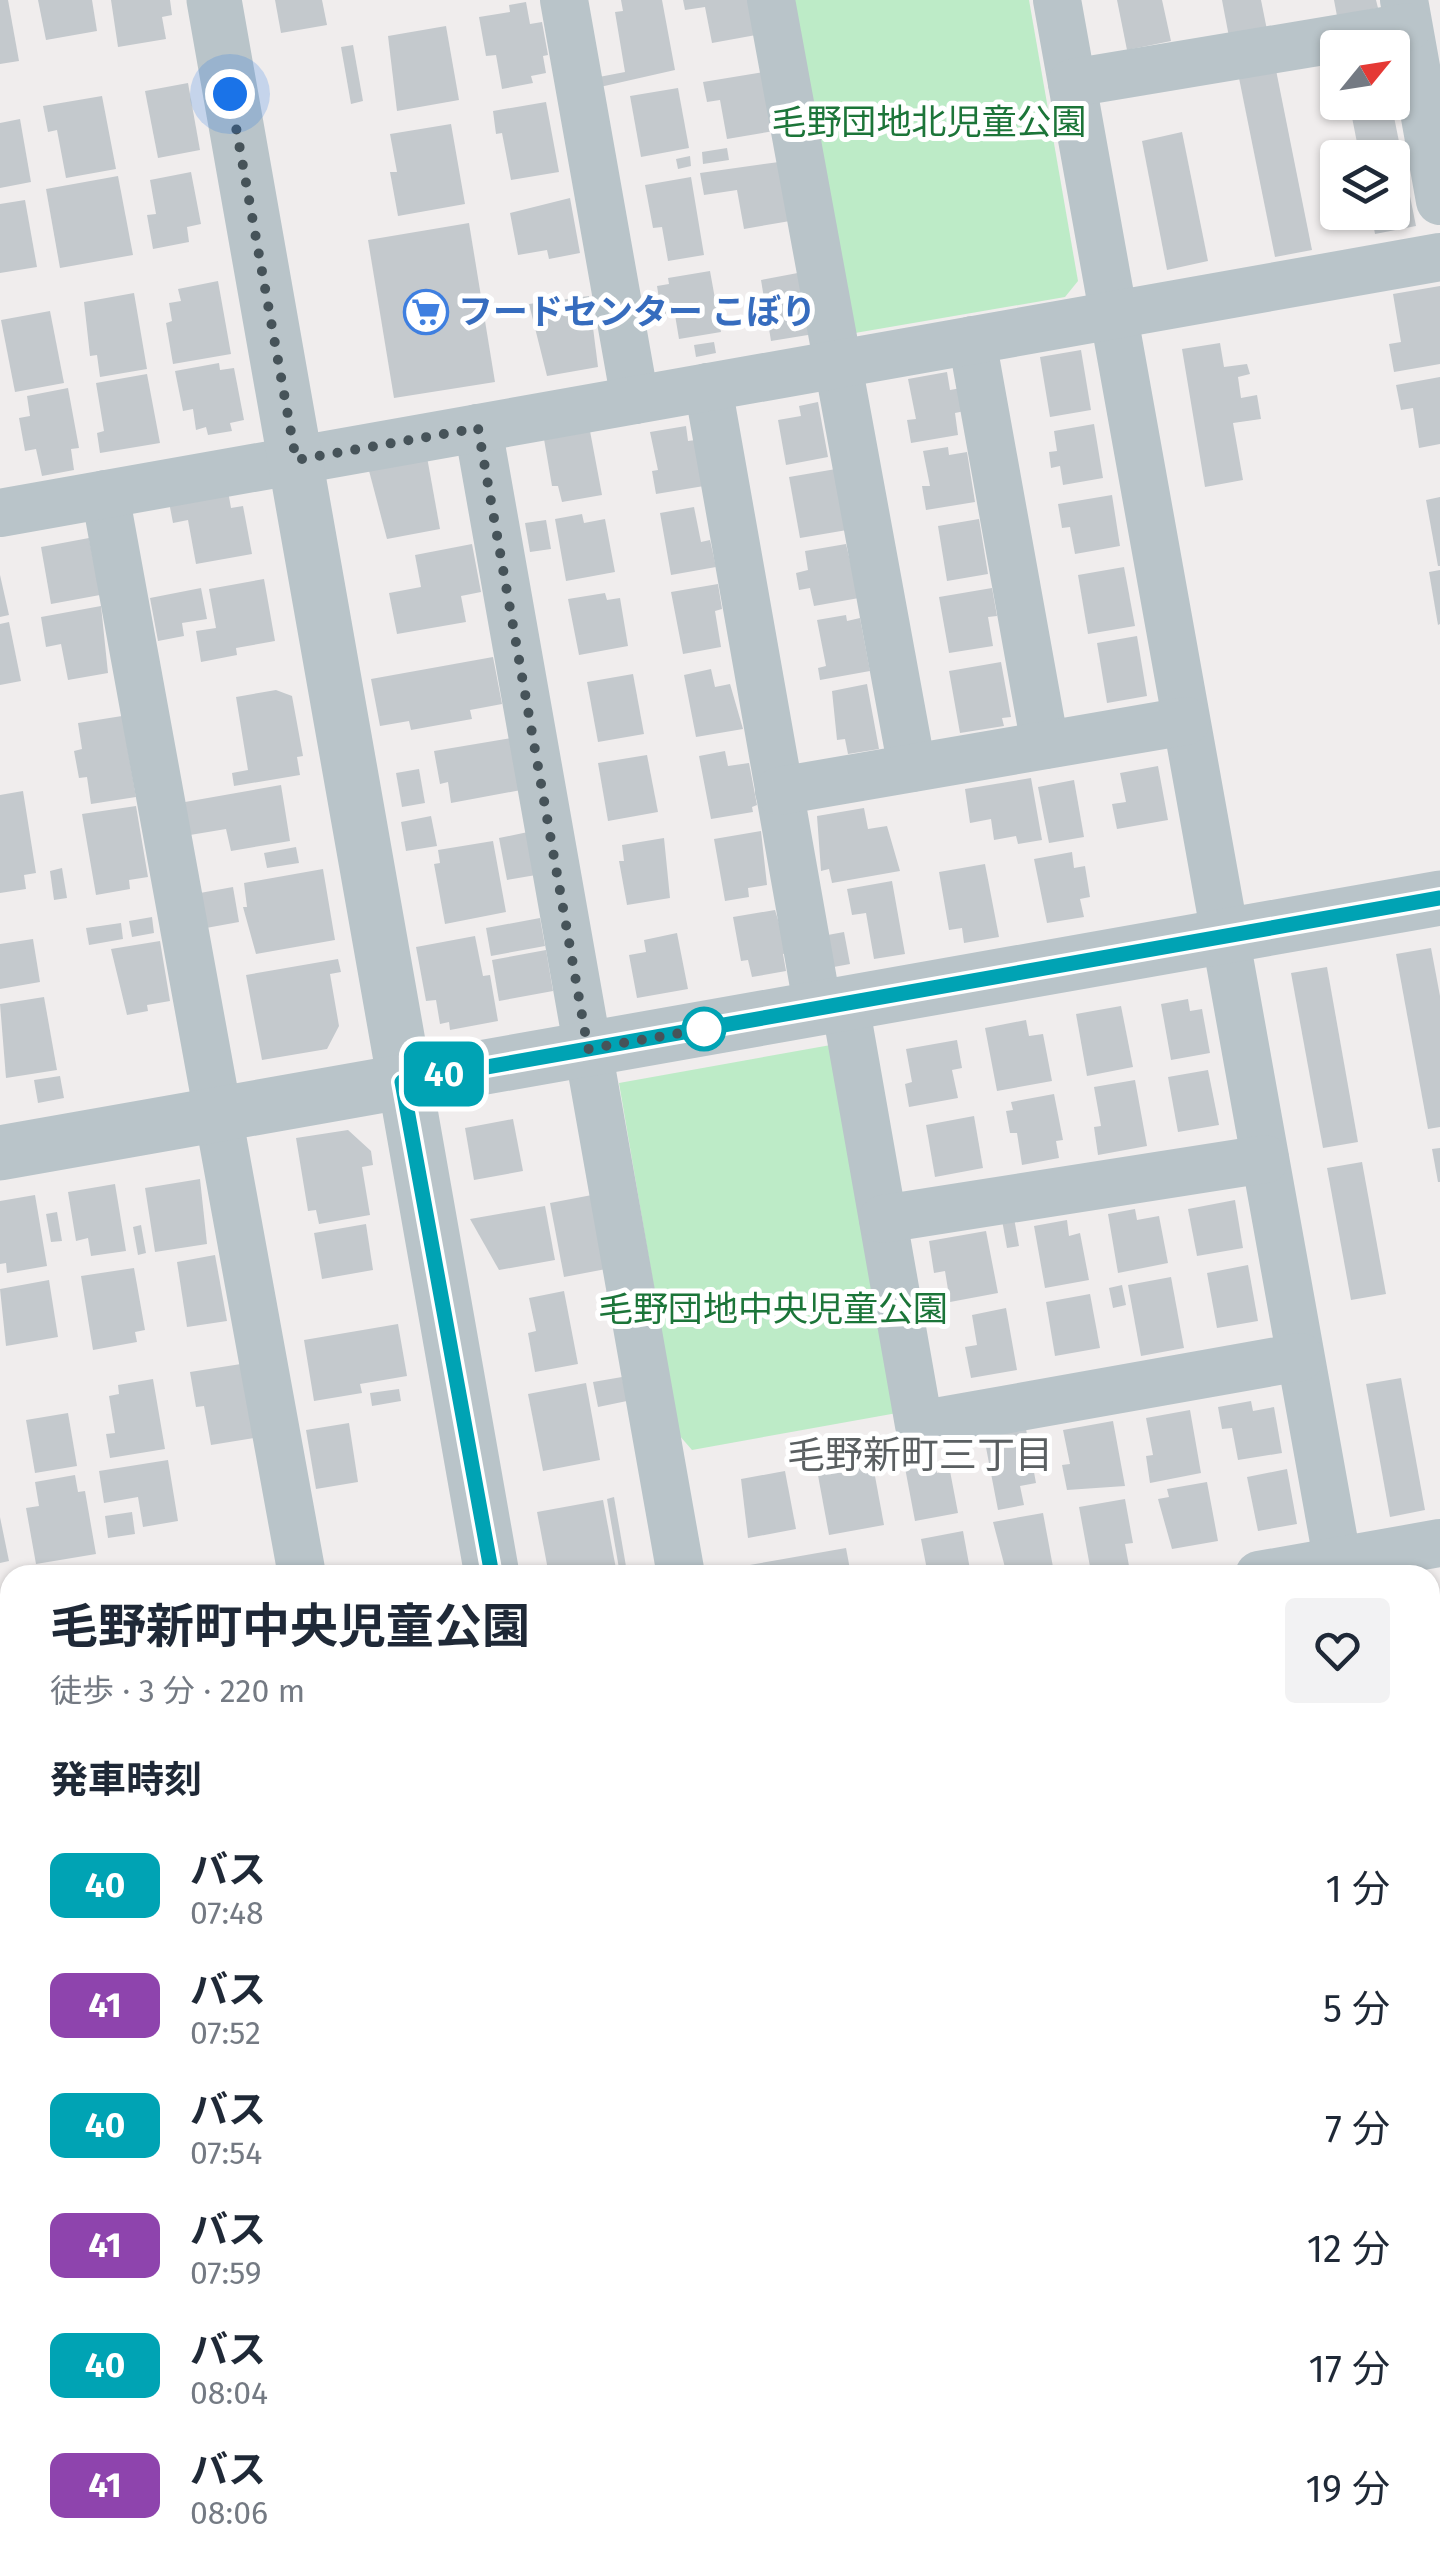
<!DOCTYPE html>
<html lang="ja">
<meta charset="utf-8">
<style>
body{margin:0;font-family:"Fira Sans","Noto Sans JP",sans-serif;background:#f2f2f3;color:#1f2937;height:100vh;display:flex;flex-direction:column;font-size:38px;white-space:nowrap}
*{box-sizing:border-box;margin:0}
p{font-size:32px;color:#747a83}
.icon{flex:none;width:55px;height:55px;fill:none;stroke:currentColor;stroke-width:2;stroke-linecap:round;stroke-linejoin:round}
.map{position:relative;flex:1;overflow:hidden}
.side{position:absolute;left:0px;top:1565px;width:1440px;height:1002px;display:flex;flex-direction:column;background:#fff;border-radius:30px 30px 0 0;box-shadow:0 2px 8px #0004}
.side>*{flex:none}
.badge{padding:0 20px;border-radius:15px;font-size:35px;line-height:65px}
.needle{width:65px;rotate:60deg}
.buttons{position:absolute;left:1320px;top:30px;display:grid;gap:20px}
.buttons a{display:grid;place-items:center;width:90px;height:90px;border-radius:10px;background:#fff;box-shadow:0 2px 8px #0004;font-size:50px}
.you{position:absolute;width:50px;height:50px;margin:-25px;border:8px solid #fff;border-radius:50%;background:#1a73e8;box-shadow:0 0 0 15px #1a73e833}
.map>.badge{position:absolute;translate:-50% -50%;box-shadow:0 0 0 5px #fff}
h2{padding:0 50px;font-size:38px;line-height:90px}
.round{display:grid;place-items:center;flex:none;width:105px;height:105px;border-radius:10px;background:#f2f2f3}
.head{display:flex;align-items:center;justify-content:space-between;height:170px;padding:0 50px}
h1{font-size:48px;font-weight:700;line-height:75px}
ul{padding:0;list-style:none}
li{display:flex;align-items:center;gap:30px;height:120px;padding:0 50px}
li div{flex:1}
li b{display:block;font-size:38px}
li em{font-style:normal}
li .badge{min-width:110px;font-weight:700;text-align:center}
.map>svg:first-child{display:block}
.green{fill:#bdebc7}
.building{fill:#c4c9cd}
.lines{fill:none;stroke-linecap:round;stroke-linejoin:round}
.minor{stroke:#b9c4c9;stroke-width:48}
.tertiary{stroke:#b9c4c9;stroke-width:55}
.line-casing{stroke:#fff;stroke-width:22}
.line{stroke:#00a3b4;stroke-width:15}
.walk{stroke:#465359;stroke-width:10;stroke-dasharray:0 18}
.stop-dot{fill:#fff;stroke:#00a3b4;stroke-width:5}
.labels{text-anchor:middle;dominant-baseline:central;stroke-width:10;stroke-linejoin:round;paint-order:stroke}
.park-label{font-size:35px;fill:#1c7539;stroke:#fff}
.shop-label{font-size:35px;font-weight:bold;fill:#366cbe;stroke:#fff;text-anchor:start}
.neighbourhood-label{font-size:38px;fill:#5a5f61;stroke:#fff}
</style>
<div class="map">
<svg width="1440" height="2567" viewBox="0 0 1440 2567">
<rect width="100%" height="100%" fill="#f0eded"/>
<g class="green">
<path d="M784 0H1029L1078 281 1065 297 855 333Z"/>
<path d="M842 1043 897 1413 692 1450 679 1435 619 1083Z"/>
</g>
<g class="building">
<path d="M0 0H8L19 61 0 64Z"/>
<path d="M38 0H92L97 31 46 40Z"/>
<path d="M111 0H170L172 15 162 17 166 39 118 47Z"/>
<path d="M275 0H322L327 25 281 33Z"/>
<path d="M621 0H662L675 70 600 87 599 77 625 72 615 12 623 11Z"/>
<path d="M683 0H750L756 35 712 43 705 7 685 10Z"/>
<path d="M1117 0H1162L1171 41 1127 50Z"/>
<path d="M1222 0H1261L1267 30 1229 37Z"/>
<path d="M1334 0H1376L1378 8 1337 16Z"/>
<path d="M526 2 530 24 542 22 548 55 543 56 546 73 531 76 533 83 502 89 496 55 486 56 479 17 510 12 509 5Z"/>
<path d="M446 26 459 100 397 111 388 36Z"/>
<path d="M353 45 363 101 351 104 341 47Z"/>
<path d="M1276 70 1312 250 1275 257 1239 78Z"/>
<path d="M764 72 774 131 727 139 720 100 707 102 703 82Z"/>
<path d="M188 83 200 150 158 158 145 91Z"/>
<path d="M678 88 689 148 641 157 630 96Z"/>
<path d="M102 96 116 169 66 178 57 130 48 132 43 106Z"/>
<path d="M546 102 559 172 511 180 502 133 496 134 493 111Z"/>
<path d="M1349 102H1391L1416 226 1375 234 1371 212H1392V158H1360Z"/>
<path d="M20 119 31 182 0 188V123Z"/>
<path d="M451 124 465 204 398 216 390 172H397L390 134Z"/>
<path d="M1182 132 1208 261 1167 270 1142 141Z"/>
<path d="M727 148 729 160 703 164 702 152Z"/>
<path d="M690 156 691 166 678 169 676 159Z"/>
<path d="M779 162 790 221 744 229 737 190 704 195 700 173Z"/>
<path d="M191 172 201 224 187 227 189 242 153 249 147 215 156 214 150 180Z"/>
<path d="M118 176 133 255 60 268 46 189Z"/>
<path d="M691 177 704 255 668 261 662 227 653 228 645 185Z"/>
<path d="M570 198 580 253 549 259 547 250 518 255 510 213Z"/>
<path d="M25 200 37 267 0 273V204Z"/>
<path d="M469 223 495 382 394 398 368 240Z"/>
<path d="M710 271 721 332 679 339 675 315 662 317 657 286 669 284 668 278Z"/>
<path d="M803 272 814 334 771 341 761 280Z"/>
<path d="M218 281 231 354 173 364 166 323 172 321 169 303 181 301 178 289Z"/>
<path d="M1440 286V364L1394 372 1389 344 1401 342 1393 294Z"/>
<path d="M134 293 147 369 100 377 97 355 90 356 84 302Z"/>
<path d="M589 296 598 367 547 376 529 304Z"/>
<path d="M50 311 64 383 15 392 1 320Z"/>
<path d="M714 342 716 353 696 357 694 345Z"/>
<path d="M1220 343 1224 367 1247 364 1250 374 1238 377 1241 398 1257 395 1261 419 1233 423 1243 480 1205 487 1182 349Z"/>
<path d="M1081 350 1091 410 1050 417 1040 357Z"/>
<path d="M219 363 220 370 234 368 244 420 230 423 232 431 208 435 206 427 196 430 193 409 183 411 175 371Z"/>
<path d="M947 372 950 390 961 388 965 411 955 413 958 435 911 443 907 420 916 419 908 379Z"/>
<path d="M147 374 160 443 100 453 97 433 104 431 96 383Z"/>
<path d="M1440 377V444L1419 448 1413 408 1401 410 1396 385Z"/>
<path d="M68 388 79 448 71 449 74 470 42 476 36 449 25 451 19 418 30 416 27 396Z"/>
<path d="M818 402 828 457 786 465 778 420 801 416 799 406Z"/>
<path d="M1094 424 1103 478 1063 485 1060 466 1051 468 1049 452 1057 451 1054 431Z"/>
<path d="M686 426 688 441 696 440 704 486 656 494 652 471 658 470 650 432Z"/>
<path d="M590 431 602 495 562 502 558 486H552L544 439Z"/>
<path d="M948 447 949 455 967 452 975 502 926 510 922 486H930L923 451Z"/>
<path d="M427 457 440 529 387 539 368 467Z"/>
<path d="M836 469 847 530 800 538 789 477Z"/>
<path d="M228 491 231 508 243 506 252 554 196 564 188 520 173 523 169 502Z"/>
<path d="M1112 495 1120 546 1075 554 1070 527 1062 528 1058 504Z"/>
<path d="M1440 497V566H1438L1426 500Z"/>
<path d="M694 507 701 542 710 540 716 567 671 575 660 513Z"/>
<path d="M582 514 584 523 605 519 615 572 566 581 555 519Z"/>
<path d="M979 519 988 574 947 581 938 526Z"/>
<path d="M546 520 551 549 530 552 525 523Z"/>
<path d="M89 538 100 595 51 604 41 547Z"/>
<path d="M472 544 481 592 461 596 466 622 397 634 389 593 421 587 415 555Z"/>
<path d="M846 544 859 598 814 606 810 588 799 590 796 573 808 570 805 551Z"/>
<path d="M1124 567 1135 626 1088 634 1078 575Z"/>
<path d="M1440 570V624L1438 625 1429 572Z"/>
<path d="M0 575 9 615 0 617Z"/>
<path d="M264 579 275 641 236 648 237 655 201 662 196 631 216 628 209 589Z"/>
<path d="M718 584 722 609 715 611 721 647 683 654 671 592Z"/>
<path d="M201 588 207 619 182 623 184 636 158 641 150 598Z"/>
<path d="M992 588 997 616 988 617 993 646 949 653 939 597Z"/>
<path d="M605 593 607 600 620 598 628 646 579 655 568 599Z"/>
<path d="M101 606 108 673 68 680 61 644 46 647 41 617Z"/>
<path d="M846 615 847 621 860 618 870 671 820 680 818 668 826 666 817 620Z"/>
<path d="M9 622 21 681 0 685V624Z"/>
<path d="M1137 636 1147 696 1107 703 1097 643Z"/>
<path d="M493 657 502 704 470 710 472 719 411 730 409 721 380 726 371 679Z"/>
<path d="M1001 662 1011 717 1002 718 1004 726 960 733 949 671Z"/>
<path d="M711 669 715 687 730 684 743 729 696 737 684 675Z"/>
<path d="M633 674 644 734 598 742 587 682Z"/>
<path d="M867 684 879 749 848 754 845 739 837 740 832 691Z"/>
<path d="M276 690 292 696 303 756 297 757 300 775 234 786 232 773 248 770 236 697Z"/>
<path d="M122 716 136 797 91 804 87 777 79 778 74 751 82 749 78 723Z"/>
<path d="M511 738 521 790 451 803 448 782 440 784 434 751Z"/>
<path d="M725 751 728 766 749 763 757 805 752 807 753 812 711 819 699 756Z"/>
<path d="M647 755 658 812 608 821 598 763Z"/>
<path d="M1158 766 1168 820 1117 829 1112 804 1126 802 1120 773Z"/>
<path d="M419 769 425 803 402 807 396 773Z"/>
<path d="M1031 778 1042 840 1018 844 1016 836 994 840 991 819 970 823 965 789Z"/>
<path d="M1074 780 1084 837 1049 843 1038 787Z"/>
<path d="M281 785 290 841 231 851 226 829 190 835 185 802Z"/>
<path d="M23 791 36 873 24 875 26 889 0 893V795Z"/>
<path d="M136 806 148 877 129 880 130 889 96 895 82 814Z"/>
<path d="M864 808 868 829 887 826 900 871 832 883 829 869 821 871 817 816Z"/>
<path d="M431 816 437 846 406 851 401 822Z"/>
<path d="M761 831 767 885 748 888 749 897 725 901 714 839Z"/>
<path d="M528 832 536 875 507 880 499 838Z"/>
<path d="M664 838 670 898 627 905 619 861H624L622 845Z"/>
<path d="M493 841 506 912 445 924 434 864 440 863 438 850Z"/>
<path d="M296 847 299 863 267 868 264 853Z"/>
<path d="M1072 852 1074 868 1085 866 1090 897 1080 899 1084 917 1047 923 1034 859Z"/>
<path d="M985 864 999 937 964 943 962 928 949 930 939 872Z"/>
<path d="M62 868 67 898 54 900 50 871Z"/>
<path d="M323 869 335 940 256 954 243 907H247L244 883Z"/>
<path d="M892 881 905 954 874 959 866 913 852 915 847 889Z"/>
<path d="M233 887 239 922 206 928 200 893Z"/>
<path d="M775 910 788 953 783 954 786 971 752 977 748 960 741 961 733 917Z"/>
<path d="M152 917 154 933 132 937 129 921Z"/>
<path d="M540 918 545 946 491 956 486 928Z"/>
<path d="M121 923 123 939 89 945 86 928Z"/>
<path d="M844 932 850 964 823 969 817 937Z"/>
<path d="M677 933 688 989 637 998 629 955 646 952 644 940Z"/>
<path d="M475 936 483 976 490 975 498 1021 450 1030 449 1022 440 1024 436 1000 426 1001 416 947Z"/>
<path d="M33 939 40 982 0 989V944Z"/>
<path d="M160 941 170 1001 147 1005 148 1011 127 1015 111 949Z"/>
<path d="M1431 948 1440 996V1127L1428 1129 1396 954Z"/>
<path d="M546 950 553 991 499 1001 492 960Z"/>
<path d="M338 959 341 972 330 974 339 1026 327 1049 262 1060 246 975Z"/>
<path d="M1327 967 1358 1142 1323 1148 1291 973Z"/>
<path d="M44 997 57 1070 6 1078 0 1004Z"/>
<path d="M1188 999 1190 1011 1202 1009 1210 1053 1171 1060 1161 1004Z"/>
<path d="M1121 1006 1133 1067 1087 1076 1076 1014Z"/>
<path d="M1026 1020 1029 1036 1043 1034 1052 1081 997 1091 985 1028Z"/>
<path d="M957 1040 962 1068 952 1070 958 1098 909 1107 905 1084 912 1082 906 1049Z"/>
<path d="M1208 1070 1219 1125 1178 1132 1168 1077Z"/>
<path d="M60 1076 64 1098 38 1103 34 1080Z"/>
<path d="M1135 1080 1147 1146 1098 1155 1094 1127 1101 1126 1094 1087Z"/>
<path d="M1054 1094 1063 1140 1056 1141 1059 1158 1022 1165 1017 1133H1010L1006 1111 1013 1110 1011 1102Z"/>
<path d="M974 1116 983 1168 935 1177 926 1125Z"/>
<path d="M513 1119 523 1171 474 1180 465 1128Z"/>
<path d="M348 1130 371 1151 373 1165 362 1167 370 1215 319 1224 316 1210 308 1211 296 1138Z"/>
<path d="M1440 1148V1182H1438L1432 1149Z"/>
<path d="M1362 1162 1386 1294 1351 1300 1327 1168Z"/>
<path d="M200 1179 207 1244 155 1252 145 1188Z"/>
<path d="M115 1184 126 1251 91 1256 88 1238 76 1241 68 1192Z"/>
<path d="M35 1195 47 1266 7 1273 6 1263 0 1264V1201Z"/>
<path d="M592 1195 606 1269 564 1277 550 1203Z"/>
<path d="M1235 1200 1243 1248 1197 1256 1188 1209Z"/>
<path d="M545 1206 555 1260 499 1270 470 1219Z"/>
<path d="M1135 1209 1137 1220 1159 1216 1168 1263 1118 1273 1108 1214Z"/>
<path d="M57 1212 62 1241 51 1242 46 1214Z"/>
<path d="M1014 1218 1019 1246 1007 1248 1002 1220Z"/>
<path d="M1067 1220 1069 1236 1080 1233 1089 1280 1045 1288 1034 1226Z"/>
<path d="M366 1224 373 1270 322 1279 314 1233Z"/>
<path d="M141 1225 146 1253 138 1255 133 1227Z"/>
<path d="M986 1231 998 1293 950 1302 945 1271 934 1273 929 1241Z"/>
<path d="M215 1255 227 1321 187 1327 177 1262Z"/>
<path d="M1248 1265 1258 1321 1217 1328 1207 1273Z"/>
<path d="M134 1268 145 1330 135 1332 137 1342 93 1350 81 1276Z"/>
<path d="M1171 1277 1184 1348 1141 1356 1128 1285Z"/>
<path d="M49 1280 58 1337 6 1346 0 1289Z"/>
<path d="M1122 1285 1126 1305 1113 1308 1109 1288Z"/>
<path d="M564 1291 578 1364 535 1372 528 1333 536 1331 529 1298Z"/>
<path d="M1090 1294 1100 1348 1055 1356 1046 1302Z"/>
<path d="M1006 1308 1017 1370 971 1378 965 1347 977 1345 972 1315Z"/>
<path d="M398 1324 407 1376 360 1384 362 1393 314 1401 304 1340Z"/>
<path d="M241 1364 254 1438 211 1445 204 1406 196 1407 190 1372Z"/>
<path d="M622 1377 627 1401 598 1407 593 1382Z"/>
<path d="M1401 1378 1425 1510 1390 1517 1366 1384Z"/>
<path d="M153 1379 165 1449 110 1458 106 1434 115 1433 109 1396 119 1394 118 1385Z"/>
<path d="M586 1383 600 1460 543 1471 528 1394Z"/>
<path d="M399 1389 401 1401 372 1406 370 1393Z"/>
<path d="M1251 1401 1253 1411 1274 1407 1282 1453 1238 1460 1232 1428 1222 1429 1218 1407Z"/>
<path d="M1190 1410 1201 1473 1150 1483 1146 1456 1153 1455 1146 1418Z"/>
<path d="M68 1413 77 1466 35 1473 26 1420Z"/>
<path d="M1113 1421 1125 1486 1067 1490 1062 1465 1070 1464 1063 1430Z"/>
<path d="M349 1423 358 1482 316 1489 306 1430Z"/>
<path d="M1026 1429 1036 1483 1020 1486 1024 1505 998 1510 984 1437Z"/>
<path d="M933 1452 937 1473 950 1471 958 1513 915 1521 903 1457Z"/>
<path d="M168 1460 178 1521 143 1527 138 1497 104 1503 99 1471Z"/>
<path d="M872 1460 884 1525 829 1535 817 1470Z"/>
<path d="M1287 1469 1297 1524 1258 1531 1247 1477Z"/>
<path d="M785 1471 796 1529 748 1538 741 1479Z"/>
<path d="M75 1475 78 1492 85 1491 96 1554 36 1564 26 1508 39 1506 35 1482Z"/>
<path d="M1207 1482 1218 1541 1172 1549 1158 1499 1169 1497 1167 1489Z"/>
<path d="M614 1497 627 1572 620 1574 607 1499Z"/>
<path d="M1125 1499 1133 1543 1125 1544 1129 1566 1091 1572 1079 1507Z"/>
<path d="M603 1500 617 1574 549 1575 537 1512Z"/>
<path d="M132 1512 135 1534 108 1538 105 1516Z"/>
<path d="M1043 1513 1053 1567 1007 1575 993 1522Z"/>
<path d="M0 1517 9 1561 0 1563Z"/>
<path d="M963 1531 971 1575H928L921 1539Z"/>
<path d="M846 1548 851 1575H728L727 1569Z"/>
<path d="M254 1566 255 1575H216V1573Z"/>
<path d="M1440 1604V1838L1430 1839V1606Z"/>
<path d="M10 1609V1681L0 1682V1610Z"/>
<path d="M10 1702V1769L0 1770V1704Z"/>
<path d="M10 1831V1901L0 1903V1833Z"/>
<path d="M10 1910V1977L1 1978 0 1912Z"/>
<path d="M10 2167V2197L3 2198 0 2169Z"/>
<path d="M0 2272 9 2310 0 2312Z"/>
<path d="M1440 2318V2394L1430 2396V2319Z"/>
<path d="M10 2322V2398L0 2400V2324Z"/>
<path d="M1440 2440V2496L1430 2498V2442Z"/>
<path d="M5 2492 10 2558H16L17 2563 0 2566V2493Z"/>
<path d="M1440 2507V2563L1422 2566 1421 2558H1430V2509Z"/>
<path d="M154 2558H198L200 2567H155Z"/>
<path d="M236 2558H284L285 2567H237Z"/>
<path d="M319 2558H373L375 2567H321Z"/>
<path d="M407 2558H465L466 2567H409Z"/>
<path d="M510 2558H552L553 2560 512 2566Z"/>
<path d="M880 2558H924L926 2567H881Z"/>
<path d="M107 2559 109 2567H71V2565Z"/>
</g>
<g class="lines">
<g class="minor">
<path d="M564 0 635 400"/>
<path d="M771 0 912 768"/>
<path d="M1057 0 1340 1575"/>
<path d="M1404 0 1440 201"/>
<path d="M1072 83 1408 27"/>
<path d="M972 340 1045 745"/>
<path d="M708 387 818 1009"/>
<path d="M478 428 681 1575"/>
<path d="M105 494 302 1575"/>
<path d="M0 513 1440 257"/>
<path d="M779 791 1186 721"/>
<path d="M845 1004 919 1425 1300 1357"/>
<path d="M883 1219 1265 1159"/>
<path d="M1259 1575 1440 1543"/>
<path d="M0 1800 10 1798"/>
<path d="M1430 2082 1440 2137"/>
<path d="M1430 2420 1440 2418"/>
<path d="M606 2567 659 2558"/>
</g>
<g class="tertiary">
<path d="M214 0 492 1575"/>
<path d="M0 1153 1440 898"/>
<path d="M1430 2186 1440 2184"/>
<path d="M0 2445 10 2443"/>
</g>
</g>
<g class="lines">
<defs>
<path id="line" d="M492 1575 402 1082 1440 898"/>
</defs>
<use href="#line" class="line-casing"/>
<use href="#line" class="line"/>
<path class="walk" d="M230 94 296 460 478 428 588 1049 704 1029"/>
</g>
<defs>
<symbol id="supermarket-ring" viewBox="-11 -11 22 22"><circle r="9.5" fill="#fff" stroke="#3f7fe0" stroke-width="1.5"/><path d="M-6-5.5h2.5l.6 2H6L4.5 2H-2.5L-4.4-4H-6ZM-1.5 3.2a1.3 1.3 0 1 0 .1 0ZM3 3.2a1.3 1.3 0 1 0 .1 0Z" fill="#3f7fe0"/></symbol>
</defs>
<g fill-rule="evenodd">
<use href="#supermarket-ring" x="401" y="287" width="50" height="50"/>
</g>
<circle class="stop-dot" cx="704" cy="1029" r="20"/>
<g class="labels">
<g class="park-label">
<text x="929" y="122">毛野団地北児童公園</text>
<text x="773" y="1309">毛野団地中央児童公園</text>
</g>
<g class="shop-label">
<text x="458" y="312">フードセンター こぼり</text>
</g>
<g class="neighbourhood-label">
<text x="920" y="1455">毛野新町三丁目</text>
</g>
</g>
</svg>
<div class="buttons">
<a><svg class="needle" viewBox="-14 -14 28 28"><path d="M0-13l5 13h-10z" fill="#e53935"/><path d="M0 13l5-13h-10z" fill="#747a83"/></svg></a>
<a><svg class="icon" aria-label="layers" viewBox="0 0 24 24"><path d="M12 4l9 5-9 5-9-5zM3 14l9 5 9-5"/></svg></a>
</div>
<div class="you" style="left:230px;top:94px"></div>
<b class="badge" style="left:444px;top:1074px;background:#00a3b4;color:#fff">40</b>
<section class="side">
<div class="head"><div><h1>毛野新町中央児童公園</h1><p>徒歩 · 3 分 · 220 m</p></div><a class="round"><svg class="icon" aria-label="heart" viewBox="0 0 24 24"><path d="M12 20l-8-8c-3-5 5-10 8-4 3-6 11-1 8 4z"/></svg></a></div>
<h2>発車時刻</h2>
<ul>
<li><span class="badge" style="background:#00a3b4;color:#fff">40</span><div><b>バス</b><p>07:48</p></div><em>1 分</em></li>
<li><span class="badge" style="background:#8e44ad;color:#fff">41</span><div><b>バス</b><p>07:52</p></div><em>5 分</em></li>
<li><span class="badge" style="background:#00a3b4;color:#fff">40</span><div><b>バス</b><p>07:54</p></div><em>7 分</em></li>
<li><span class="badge" style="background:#8e44ad;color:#fff">41</span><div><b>バス</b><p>07:59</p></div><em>12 分</em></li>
<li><span class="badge" style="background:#00a3b4;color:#fff">40</span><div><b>バス</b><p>08:04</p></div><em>17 分</em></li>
<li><span class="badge" style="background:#8e44ad;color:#fff">41</span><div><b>バス</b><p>08:06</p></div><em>19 分</em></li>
</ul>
</section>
</div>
